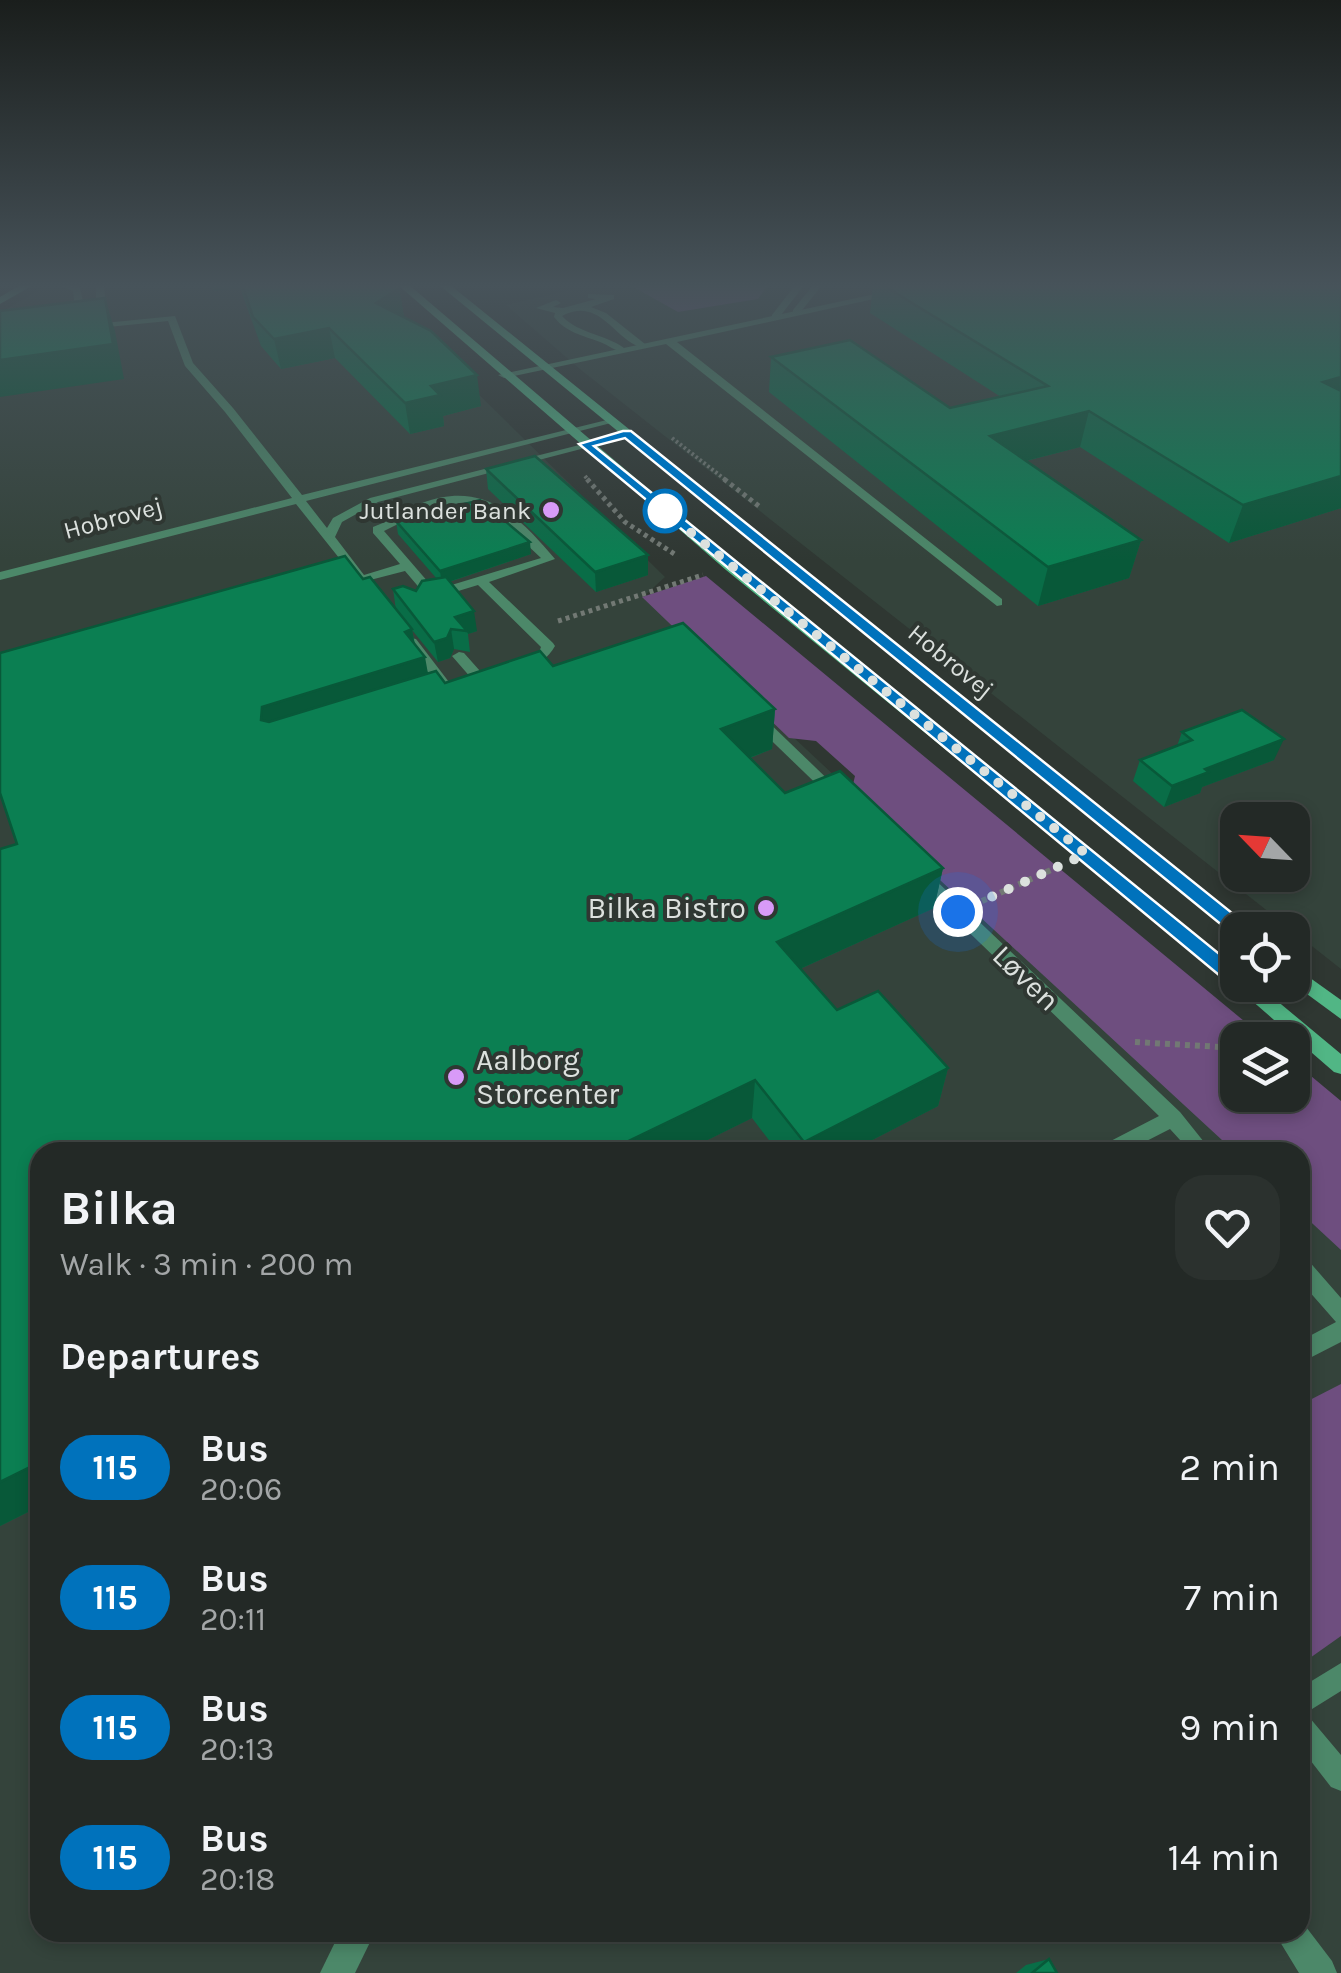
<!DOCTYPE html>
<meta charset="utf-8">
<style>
body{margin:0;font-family:Karla,sans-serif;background:#2b312e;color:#f1f3f6;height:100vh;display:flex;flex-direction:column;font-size:38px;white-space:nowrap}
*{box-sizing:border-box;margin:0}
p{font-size:32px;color:#a3a6a7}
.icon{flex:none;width:55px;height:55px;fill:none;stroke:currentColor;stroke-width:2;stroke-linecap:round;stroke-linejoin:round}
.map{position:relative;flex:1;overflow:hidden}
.details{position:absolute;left:30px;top:1142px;width:1280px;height:800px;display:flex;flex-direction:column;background:#232926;border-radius:30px;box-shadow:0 5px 15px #0003,0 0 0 2px #404543}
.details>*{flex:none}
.badge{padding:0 20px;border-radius:32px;font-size:35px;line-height:65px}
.needle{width:65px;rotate:295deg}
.buttons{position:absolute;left:1220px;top:802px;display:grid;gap:20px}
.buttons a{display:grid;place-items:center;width:90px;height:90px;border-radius:20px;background:#232926;box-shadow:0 5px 15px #0003,0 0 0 2px #404543;font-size:50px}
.you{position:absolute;width:50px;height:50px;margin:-25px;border:8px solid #fff;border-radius:50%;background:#1a73e8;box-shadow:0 0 0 15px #1a73e833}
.map>.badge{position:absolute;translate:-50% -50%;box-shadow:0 0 0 5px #fff}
h2{padding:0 30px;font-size:38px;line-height:90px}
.round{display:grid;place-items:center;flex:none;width:105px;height:105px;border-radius:30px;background:#2b312e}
.overview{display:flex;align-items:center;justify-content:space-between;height:170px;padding:0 30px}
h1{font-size:48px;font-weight:700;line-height:75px}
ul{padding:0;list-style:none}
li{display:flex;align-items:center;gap:30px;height:130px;padding:0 30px}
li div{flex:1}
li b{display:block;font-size:38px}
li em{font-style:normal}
li .badge{min-width:110px;font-weight:700;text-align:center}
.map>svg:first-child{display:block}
.built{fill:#34433b;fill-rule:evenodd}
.green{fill:#6e4e7f}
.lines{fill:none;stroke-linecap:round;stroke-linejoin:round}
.path-far3{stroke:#727974;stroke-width:4;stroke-dasharray:2.5 2.5;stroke-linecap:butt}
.path-far2{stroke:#727974;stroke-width:5;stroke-dasharray:4 4;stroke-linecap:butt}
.path-far1{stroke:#727974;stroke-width:6;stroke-dasharray:5 5;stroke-linecap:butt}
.path{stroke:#727974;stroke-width:8;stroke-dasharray:6 6;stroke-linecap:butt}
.lane{fill:#4c8869;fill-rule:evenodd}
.street{fill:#4c8869;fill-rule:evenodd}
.secondary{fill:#51b685;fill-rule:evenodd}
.wall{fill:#096d47}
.shaded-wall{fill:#085939}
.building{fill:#0b7f52;stroke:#085939;stroke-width:2.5}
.line{fill:#0072bc;stroke:#fff;stroke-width:2.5}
.walk{stroke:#dce1de;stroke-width:10;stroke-dasharray:0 18}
.poi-dot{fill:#d89af8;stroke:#2f3732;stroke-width:4}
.stop-dot{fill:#fff;stroke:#0072bc;stroke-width:5}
.labels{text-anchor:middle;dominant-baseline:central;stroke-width:8;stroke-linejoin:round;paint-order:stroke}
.far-poi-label{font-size:25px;fill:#dce1de;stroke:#2f3732;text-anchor:end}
.far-street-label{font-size:25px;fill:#dce1de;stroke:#2f3732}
.poi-label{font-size:30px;fill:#dce1de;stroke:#2f3732;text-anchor:end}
.street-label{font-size:30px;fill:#dce1de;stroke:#2f3732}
</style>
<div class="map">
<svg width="1341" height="1973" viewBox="0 0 1341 1973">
<rect width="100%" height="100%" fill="#2f3732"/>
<g class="built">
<path d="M49 284H366L665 577 643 597 1238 1152H40V1932H1300V1211L1341 1249V1973H0V313Z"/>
<path d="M597 284H628L678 312 758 299 769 284H1341V969L581 370 506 305ZM1238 820H1292V875H1238Z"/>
</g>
<g class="green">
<path d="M628 284H769L758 299 678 312Z"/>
<path d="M706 576 1267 1040H1238V1095H1292L1293 1061 1341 1101V1250L1300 1212V1152H1235L850 797 855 776 816 741 789 738 642 597Z"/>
<path d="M1341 1384V1636L1300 1665V1405Z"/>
</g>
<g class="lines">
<g class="path-far3">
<path d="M672 438 727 481"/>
<path d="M585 476 589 481"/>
</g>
<g class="path-far2">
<path d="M587 479 625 522 676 555"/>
<path d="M724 479 760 507"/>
<path d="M558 621 703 575"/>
</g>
<g class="path-far1">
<path d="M982 901 1062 865"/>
<path d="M1135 1042 1238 1048"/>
</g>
<path class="path" d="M1220 1047 1238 1048"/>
<g class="lane">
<path d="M57 284 80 287 85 312 93 313 96 309V284H104L106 310 100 316 104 323 175 316 193 363 233 408 302 495 615 418V422L306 501 327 528 333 518 370 498 631 432V436L378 502 342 522 335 537 364 575 400 564 373 533V527C390 521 405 510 422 503 483 480 518 515 555 559L489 582 553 643 555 646C548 659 534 669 519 667V661L539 652 541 647 478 585 432 599 428 598 405 571 347 586V580L355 578 296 504 0 580V572L292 498 225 412 185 366 168 321 98 328 92 318 76 314 73 291ZM467 502 492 512 541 558 435 590 384 531 432 507Z"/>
<path d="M796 284H805L778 319H772V315Z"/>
<path d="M814 284H823L799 314H793V310Z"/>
<path d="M588 294 614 295V299L591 307 606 313 645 344V348C615 344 602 295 562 316 579 334 605 334 624 348V352C615 351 610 346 600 342 582 335 567 333 554 317L555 313 536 308 556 300 561 303 553 307 563 308 596 299 588 298Z"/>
<path d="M411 638 416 639 452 686V692H442L406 645 404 642Z"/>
<path d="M459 652 464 653 480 671 494 669 501 673 494 677 472 679 452 656Z"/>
<path d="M757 715 762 716 841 792 844 795 841 798H831L752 722 750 719Z"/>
<path d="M923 872 929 874 1180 1112 1212 1152H1191L1170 1129 1125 1152H1098L1101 1146 1159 1116 917 882 915 878Z"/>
<path d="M1300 1257 1307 1259 1341 1298V1342L1300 1363V1341L1336 1322 1300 1281Z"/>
<path d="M1341 1663V1691L1304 1714 1309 1717 1341 1755V1791L1331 1787 1300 1747V1688Z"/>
</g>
<g class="street">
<path d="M922 284H942L677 342 1002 599V605L997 606 666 344 504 378 498 375Z"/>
<path d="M1300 1919 1332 1961 1337 1973H1299L1274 1932H1300Z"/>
<path d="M340 1932H375L355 1973H320Z"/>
</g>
<g class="secondary">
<path d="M22 284H35L0 304V297Z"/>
<path d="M397 284H408L736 564 1238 969V985H1258L1341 1054V1074L1334 1072 1235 986 726 570Z"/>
<path d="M438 284H449L1250 930H1238V936L1233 935Z"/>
<path d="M1292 965 1341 1000V1019L1292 983Z"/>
</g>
</g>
<g class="wall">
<path d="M212 284H397L399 288 404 317 481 406 443 416 444 426 410 434 335 358 281 369 261 346 240 288 214 291Z"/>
<path d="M873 284H1341V508L1229 543 1080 447 1026 461 1141 540 1129 578 1038 606 769 392 771 357 950 408 1001 397 870 313Z"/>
<path d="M486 469 648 555V575L596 592 488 489Z"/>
<path d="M396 521 531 554 449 582 477 631 468 634 470 652 454 649 450 658 438 662 412 630 415 644 428 673 445 683 553 666 775 709 772 749 750 758 785 793 943 868 934 908 800 969 837 1010 948 1068 938 1106 849 1152H778L752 1118 683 1152H40V1506L0 1526 17 844 363 579 396 610 393 589 416 591 437 579 398 534Z"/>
<path d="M1182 732 1274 760 1202 787 1200 793 1164 807 1133 781 1140 760 1177 746Z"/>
<path d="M1049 1959 1057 1973H1016L1026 1965Z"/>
</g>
<g class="shaded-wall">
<path d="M212 284H239L240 288 214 291Z"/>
<path d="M399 288 404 317 376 303Z"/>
<path d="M105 298 115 331 124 379 0 397V360Z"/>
<path d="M329 328 335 358 281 369 274 339Z"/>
<path d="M477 375 481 406 443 416 444 426 410 434 405 403 431 386Z"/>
<path d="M1341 377V408L1323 382Z"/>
<path d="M1089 411 1080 447 982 472 990 436Z"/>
<path d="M1341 476V508L1229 543 1243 505Z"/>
<path d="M1141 540 1129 578 1038 606 1048 567Z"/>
<path d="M530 542 531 554 442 584 440 571Z"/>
<path d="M648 555V575L596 592 595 572Z"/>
<path d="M474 611 477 631 468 634 467 631 455 617Z"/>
<path d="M412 629 417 659 425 657 432 696 274 746 261 720 262 707 405 632Z"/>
<path d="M451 629 454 649 450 658 438 662 434 642Z"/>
<path d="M775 709 772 749 720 769 721 729Z"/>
<path d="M1284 739 1274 760 1202 787 1200 793 1164 807 1172 786 1205 769Z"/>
<path d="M943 868 934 908 773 981 777 942Z"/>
<path d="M948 1068 938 1106 849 1152H802L804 1142Z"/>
<path d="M755 1080 752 1118 683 1152H606Z"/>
<path d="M32 1466 40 1473V1506L0 1526V1482Z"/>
</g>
<g class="building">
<path d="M242 284H397L399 288 376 303 431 331 477 375 431 386 440 395 405 403 329 328 274 339 253 317Z"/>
<path d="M881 284H1341V377L1323 382 1341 391V476L1243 505 1089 411 990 436 1141 540 1048 567 771 357 850 340 950 408 1048 386Z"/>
<path d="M105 298 113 344 0 360V311Z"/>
<path d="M535 456 648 555 595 572 486 469Z"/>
<path d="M480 500 530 542 440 571 396 521Z"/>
<path d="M345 556 363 579 370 577 412 629 405 632 425 657 262 707 261 720 269 722 436 671 445 683 540 651 553 666 683 623 775 709 721 729 785 793 840 771 943 868 777 942 837 1010 878 991 948 1068 804 1142 755 1080 606 1152H40V1499L32 1466 0 1482V849L17 844 0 793V653Z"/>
<path d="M446 577 474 611 455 617 467 631 451 629 447 638 434 642 393 589 403 586 416 591 422 581Z"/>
<path d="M1242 710 1284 739 1205 769 1209 772 1172 786 1140 760 1192 740 1182 732Z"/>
<path d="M1049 1959 1057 1973H1032Z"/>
</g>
<linearGradient id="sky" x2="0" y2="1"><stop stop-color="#1a1e1c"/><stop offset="0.51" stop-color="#47535a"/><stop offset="1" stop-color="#47535a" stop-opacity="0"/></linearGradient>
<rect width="1341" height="560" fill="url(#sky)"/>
<path class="line" d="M623 431H631L1247 925V935H1234L625 438 594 446 1244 974V985H1231L579 444Z"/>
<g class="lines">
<path class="walk" d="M665 511 657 505 1086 854 958 912"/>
</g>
<g class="poi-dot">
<circle cx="551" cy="510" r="10"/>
<circle cx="766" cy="908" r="10"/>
<circle cx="456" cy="1077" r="10"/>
</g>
<circle class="stop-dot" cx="665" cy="511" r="20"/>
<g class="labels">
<g class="far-poi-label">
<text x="531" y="510">Jutlander Bank</text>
</g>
<g class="far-street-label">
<text transform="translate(113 518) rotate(-15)">Hobrovej</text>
<text transform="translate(951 661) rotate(39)">Hobrovej</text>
</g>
<g class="poi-label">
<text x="746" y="908">Bilka Bistro</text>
<text x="476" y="1060" text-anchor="start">Aalborg<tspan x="476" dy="34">Storcenter</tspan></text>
</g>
<g class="street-label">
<text transform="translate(1026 978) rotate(44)">Løven</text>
</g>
</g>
</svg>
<div class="buttons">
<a><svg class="needle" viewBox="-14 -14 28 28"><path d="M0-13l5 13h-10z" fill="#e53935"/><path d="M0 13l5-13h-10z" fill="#a3a6a7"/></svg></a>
<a><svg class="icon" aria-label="locate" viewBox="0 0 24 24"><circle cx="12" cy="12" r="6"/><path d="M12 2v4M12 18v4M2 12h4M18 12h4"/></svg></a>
<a><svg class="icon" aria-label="layers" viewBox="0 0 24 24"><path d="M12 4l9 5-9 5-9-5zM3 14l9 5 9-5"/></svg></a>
</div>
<div class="you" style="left:958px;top:912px"></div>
<section class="details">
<div class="overview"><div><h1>Bilka</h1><p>Walk · 3 min · 200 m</p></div><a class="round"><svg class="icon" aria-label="heart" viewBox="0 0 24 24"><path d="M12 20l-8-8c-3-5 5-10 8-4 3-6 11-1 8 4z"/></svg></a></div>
<h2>Departures</h2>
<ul>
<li><span class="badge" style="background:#0072bc;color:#fff">115</span><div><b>Bus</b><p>20:06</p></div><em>2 min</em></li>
<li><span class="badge" style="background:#0072bc;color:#fff">115</span><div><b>Bus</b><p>20:11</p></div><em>7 min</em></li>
<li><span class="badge" style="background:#0072bc;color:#fff">115</span><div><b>Bus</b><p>20:13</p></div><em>9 min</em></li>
<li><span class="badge" style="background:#0072bc;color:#fff">115</span><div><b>Bus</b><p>20:18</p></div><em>14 min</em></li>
</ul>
</section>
</div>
